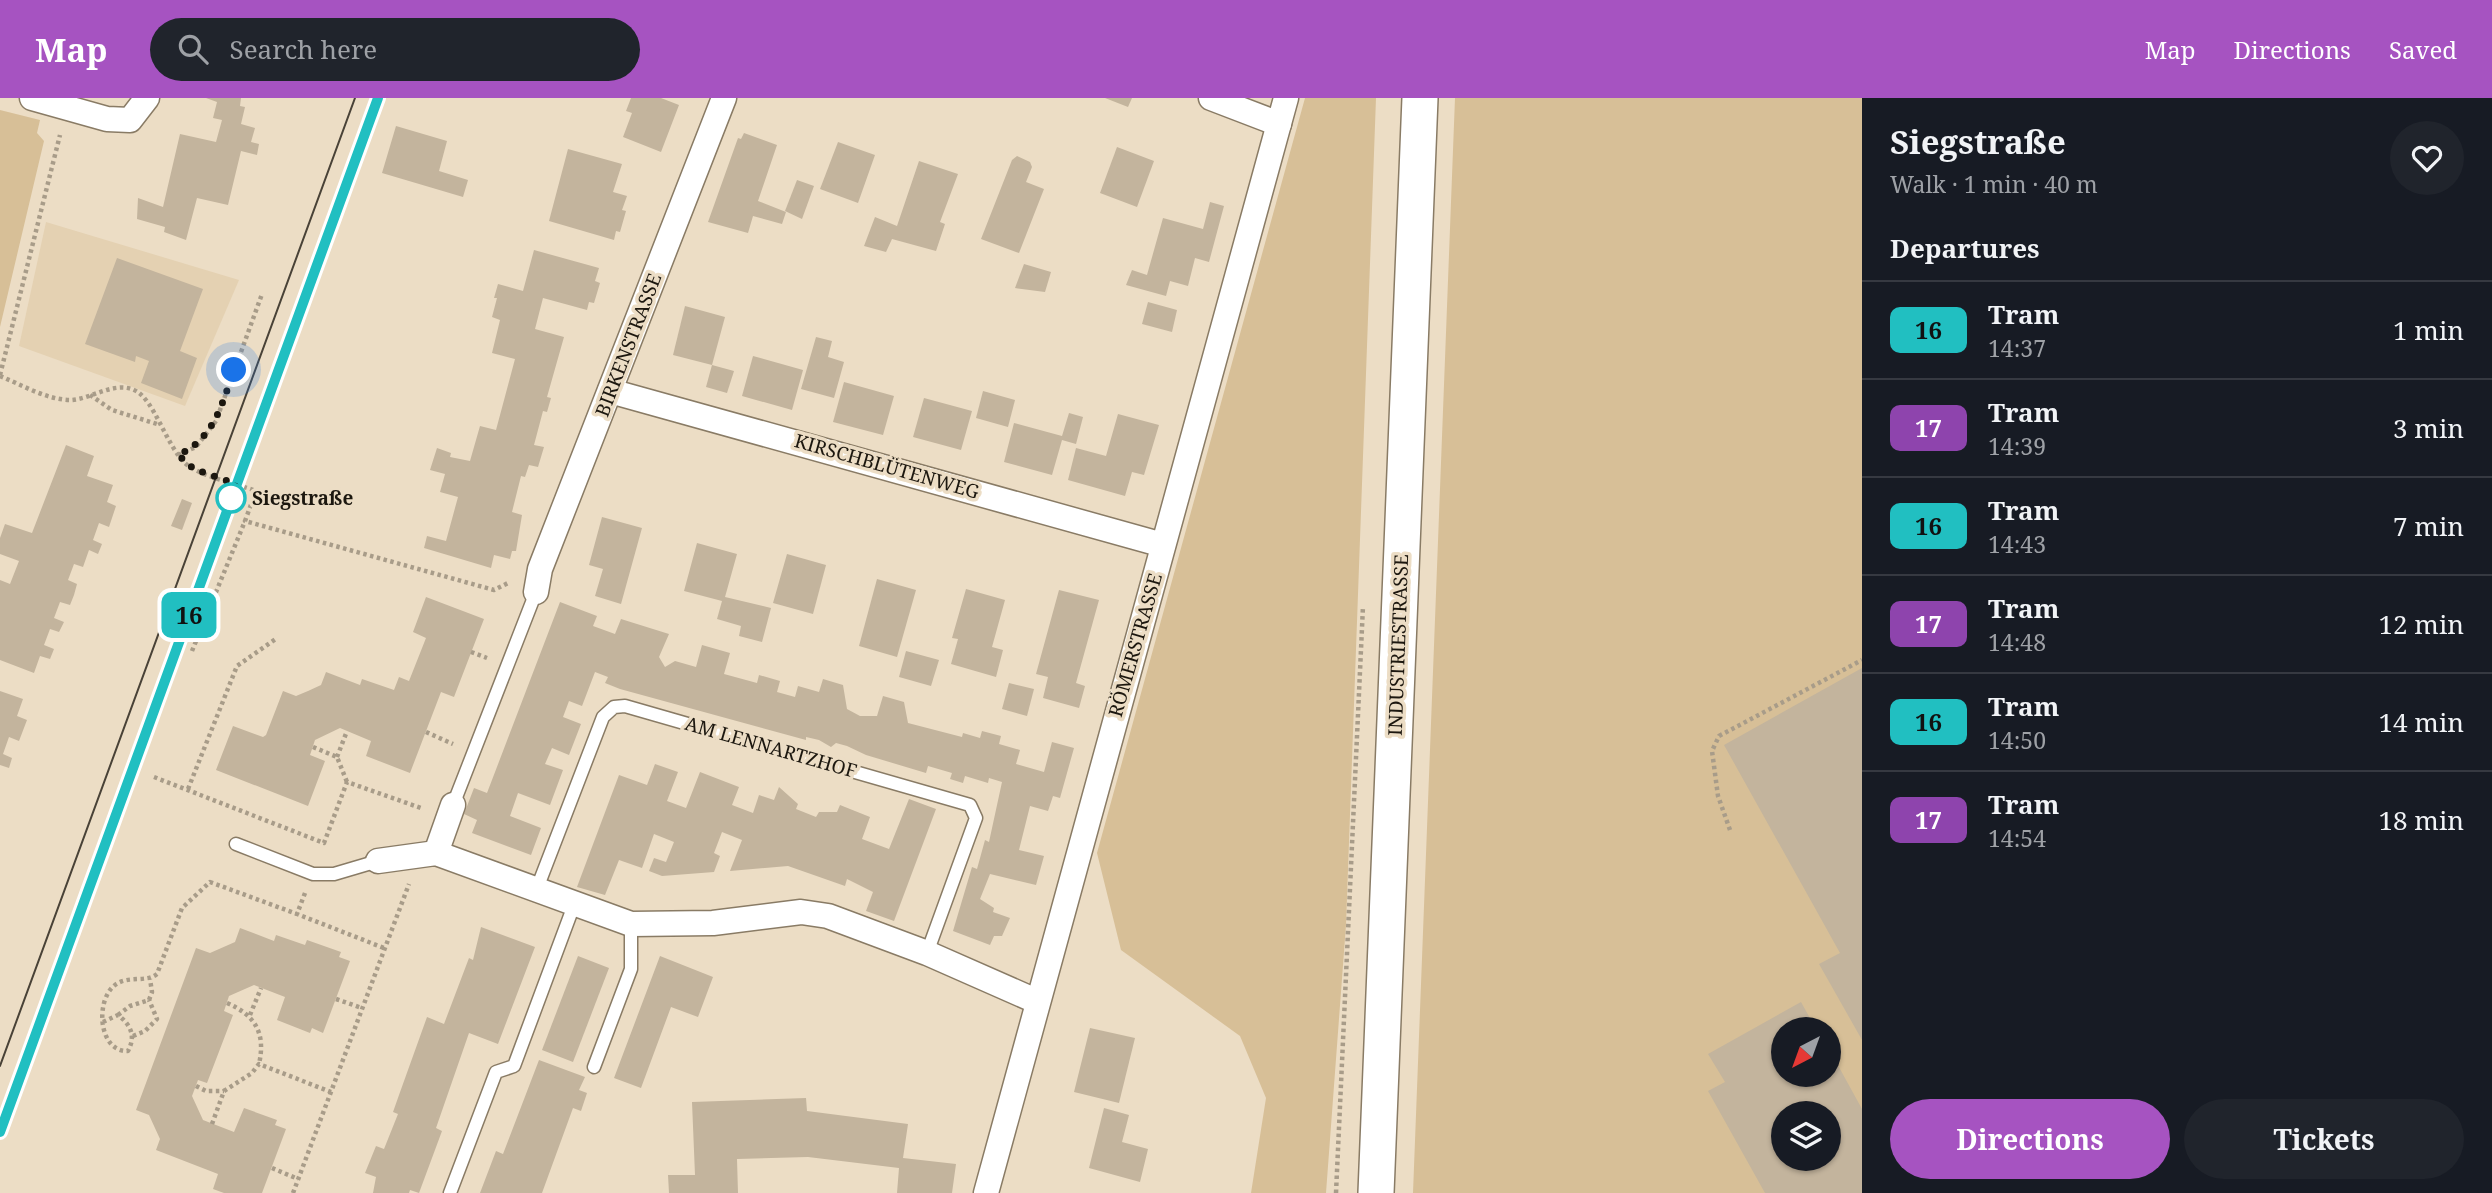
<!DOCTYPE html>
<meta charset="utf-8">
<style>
body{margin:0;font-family:"Noto Serif",serif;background:#20242c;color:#f1f3f6;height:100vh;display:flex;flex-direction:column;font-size:26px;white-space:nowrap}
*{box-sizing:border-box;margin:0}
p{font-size:23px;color:#9ea1a6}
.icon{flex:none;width:38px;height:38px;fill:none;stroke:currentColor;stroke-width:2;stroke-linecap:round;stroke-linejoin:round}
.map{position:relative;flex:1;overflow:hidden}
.panel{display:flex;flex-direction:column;background:#171b24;width:630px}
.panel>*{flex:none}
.badge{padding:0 14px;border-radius:10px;font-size:24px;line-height:46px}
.needle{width:46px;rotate:221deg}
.buttons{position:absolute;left:1771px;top:919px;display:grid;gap:14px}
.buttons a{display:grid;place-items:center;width:70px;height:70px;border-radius:50%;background:#171b24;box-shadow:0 2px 5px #0004;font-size:35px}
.you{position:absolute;width:35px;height:35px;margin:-18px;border:5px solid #fff;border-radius:50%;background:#1a73e8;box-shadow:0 0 0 10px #1a73e833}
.map>.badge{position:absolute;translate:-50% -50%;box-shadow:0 0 0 4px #fff}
h2{padding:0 28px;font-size:26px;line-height:63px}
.round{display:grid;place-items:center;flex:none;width:74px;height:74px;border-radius:37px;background:#20242c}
.overview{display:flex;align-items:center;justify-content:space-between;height:119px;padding:0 28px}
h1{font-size:33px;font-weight:700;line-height:52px}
.cta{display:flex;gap:14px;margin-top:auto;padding:14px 28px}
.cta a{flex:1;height:80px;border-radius:42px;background:#a653c1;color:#fff;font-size:28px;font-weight:700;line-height:80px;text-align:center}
.cta a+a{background:#20242c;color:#f1f3f6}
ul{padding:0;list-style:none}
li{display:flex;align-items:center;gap:21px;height:98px;padding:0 28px;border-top:2px solid #363941}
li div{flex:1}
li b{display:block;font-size:26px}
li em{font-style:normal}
li .badge{min-width:77px;font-weight:700;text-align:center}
header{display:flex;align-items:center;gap:42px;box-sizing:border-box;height:98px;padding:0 35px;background:#a653c1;color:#fff}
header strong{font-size:33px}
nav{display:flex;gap:38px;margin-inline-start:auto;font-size:24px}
.search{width:490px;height:63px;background:#20242c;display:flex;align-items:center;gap:18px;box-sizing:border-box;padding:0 24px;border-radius:38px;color:#9ea1a6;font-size:26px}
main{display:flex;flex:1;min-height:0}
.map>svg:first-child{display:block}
.built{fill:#e4d1b2}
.green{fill:#d7bf97;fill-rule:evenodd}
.building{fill:#c3b49d;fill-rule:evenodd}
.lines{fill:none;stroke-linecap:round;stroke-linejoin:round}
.lane-casing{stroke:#897b65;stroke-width:15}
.street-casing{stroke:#897b65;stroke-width:27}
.secondary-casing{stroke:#897b65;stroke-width:38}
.path{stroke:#a89c89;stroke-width:4.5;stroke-dasharray:3.5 3.5;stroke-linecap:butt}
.lane{stroke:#fff;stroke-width:12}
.street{stroke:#fff;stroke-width:24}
.secondary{stroke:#fff;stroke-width:35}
.tram{stroke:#494237;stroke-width:2}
.line-casing{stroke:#fff;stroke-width:16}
.line{stroke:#21bfc1;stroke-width:10}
.walk{stroke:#1c170f;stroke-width:7;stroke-dasharray:0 12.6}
.stop-dot{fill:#fff;stroke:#21bfc1;stroke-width:3.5}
.labels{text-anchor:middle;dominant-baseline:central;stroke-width:7;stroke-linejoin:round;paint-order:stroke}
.street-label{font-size:19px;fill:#1c170f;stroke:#ecddc5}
.stop-label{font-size:19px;font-weight:bold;fill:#1c170f;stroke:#ecddc5;text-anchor:start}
</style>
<header>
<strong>Map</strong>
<div class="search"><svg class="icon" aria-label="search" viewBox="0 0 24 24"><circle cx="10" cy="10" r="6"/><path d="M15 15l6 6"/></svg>Search here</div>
<nav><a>Map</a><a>Directions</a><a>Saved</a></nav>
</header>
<main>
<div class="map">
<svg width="1862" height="1095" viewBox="0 0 1862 1095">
<rect width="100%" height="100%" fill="#ecddc5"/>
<path class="built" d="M46 124 239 182 185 308 19 248Z"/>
<g class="green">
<path d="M1305 0H1376L1346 827 1326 1095H1251L1266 1000 1240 938 1121 852 1097 755Z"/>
<path d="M1455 0H1862V1095H1413ZM1783 931H1829V976H1783ZM1783 1015H1829V1060H1783Z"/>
<path d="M0 12 40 22 37 35 44 43 0 229Z"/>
</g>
<g class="building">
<path d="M206 0H241L240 8 245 9 241 26 255 30 251 44 259 46 257 57 241 53 228 107 197 100 186 142 164 134 165 129 137 121 138 100 163 109 180 36 216 44 222 22 213 20 217 4Z"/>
<path d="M631 0H661L679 7 661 54 623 39 632 15 626 13Z"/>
<path d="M1105 0H1132L1128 9Z"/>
<path d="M396 28 447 43 439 73 468 82 463 99 382 75Z"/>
<path d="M744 35 777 47 758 103 786 114 782 126 753 118 748 135 708 124 738 40 741 41Z"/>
<path d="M838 44 875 57 858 105 820 91Z"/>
<path d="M1117 49 1154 63 1137 109 1100 95Z"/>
<path d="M568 51 622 66 613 94 627 98 622 112 626 113 620 134 616 133 614 142 549 123Z"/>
<path d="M1017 58 1030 64 1032 69 1026 84 1044 91 1019 155 981 141 1012 62Z"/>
<path d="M919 63 958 76 940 124 945 126 936 153 892 141 886 154 864 148 875 119 897 128Z"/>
<path d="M797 82 814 88 802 121 785 113Z"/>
<path d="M1210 104 1224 108 1209 164 1195 160 1188 188 1170 183 1166 198 1126 187 1132 172 1147 177 1163 120 1203 131Z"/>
<path d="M534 152 599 170 595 183 600 185 594 205 589 204 587 212 543 200 535 231 564 239 547 299 551 300 547 314 543 313 534 347 544 349 538 369 529 367 525 379 521 378 512 414 522 417 516 453H512L510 461 494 457 491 470 424 450 427 438 446 443 458 399 440 394 445 376 430 372 437 350 451 355 450 359 470 363 480 328 496 332 515 261 492 255 500 222 492 219 497 200H494L498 186 523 193Z"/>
<path d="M117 160 203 191 180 253 197 260 182 301 141 285 149 263 136 258 135 264 85 246Z"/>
<path d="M1024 166 1051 174 1045 194 1015 190Z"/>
<path d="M1148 204 1177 212 1172 234 1142 226Z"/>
<path d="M685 208 725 219 712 267 673 257Z"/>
<path d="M816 239 832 243 828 259 844 264 834 300 801 291Z"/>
<path d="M753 258 803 272 792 312 742 298Z"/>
<path d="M712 267 734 273 727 295 706 289Z"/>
<path d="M844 284 894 298 883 337 833 324Z"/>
<path d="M983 293 1015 302 1008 329 976 320Z"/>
<path d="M924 300 972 313 961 352 913 339Z"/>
<path d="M1069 315 1083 319 1076 346 1062 342 1052 377 1004 364 1014 325 1062 338Z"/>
<path d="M1118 316 1159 327 1144 377 1132 374 1125 398 1068 382 1076 350 1106 358Z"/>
<path d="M66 347 94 358 87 378 113 387 107 404 116 408 109 429 99 425 93 442 102 446 98 456 89 452 83 469 74 466 68 482 77 486 74 497 70 507 60 504 54 520 64 524 59 534 50 531 44 547 54 551 50 561 40 558 34 575 0 562V482L10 486 19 463 0 456V440L5 426 32 435Z"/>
<path d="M182 401 192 405 182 432 171 428Z"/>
<path d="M602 419 642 430 621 506 595 498 603 471 589 467Z"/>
<path d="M697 445 737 456 725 499 771 510 762 544 739 538 741 528 717 521 722 503 684 493Z"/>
<path d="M787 456 826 467 813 516 773 505Z"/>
<path d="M877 481 916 492 897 559 859 548Z"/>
<path d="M966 491 1005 502 992 549 1003 552 996 579 951 566 958 541 952 540Z"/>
<path d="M1059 492 1099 502 1076 585 1085 588 1079 610 1043 600 1048 579 1036 576Z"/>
<path d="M426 499 484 521 454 599 441 594 410 675 366 658 371 643 340 630 315 642 310 657 325 663 308 708 216 672 233 628 263 639 266 637 283 593 296 598 308 593 321 587 326 574 360 587 362 581 394 592 399 579 409 583 426 540 413 534Z"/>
<path d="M560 504 597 518 593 528 615 536 621 521 669 536 659 559 665 569 675 563 696 569 702 547 730 555 724 576 757 585 759 577 780 583 777 594 795 599 798 588 819 594 823 581 843 587 847 611 860 618H877L883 598 904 604 908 625 962 639 963 635 980 640 982 633 1001 638 999 646 1020 652 1016 666 1044 674 1052 644 1074 650 1060 700 1053 698 1048 713 1030 708 1019 752 1044 758 1036 787 990 776 980 801 994 810 993 814 1010 820 1002 838H994L990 847 953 833 972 769 977 771 985 742 989 744 1002 684 989 680 988 685 965 678 963 685 950 681 952 675 928 668 926 675 866 657 847 648 836 645 831 649 819 642 806 639V642L620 591 605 585 608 579 595 574 582 608 569 603 563 619 581 626 569 657 552 650 545 666 563 672 550 707 518 695 510 718 541 730 531 757 472 735 477 722 464 716 474 690 487 695Z"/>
<path d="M906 553 939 562 931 588 899 579Z"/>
<path d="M1862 570V942L1819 866 1840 855 1724 647Z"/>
<path d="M1009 585 1034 591 1027 618 1002 611Z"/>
<path d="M0 593 23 601 17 618 27 622 19 643 9 639 3 656 12 660 9 670 0 667Z"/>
<path d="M655 666 678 674 667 703 686 710 700 674 739 689 732 707 753 715 759 697 774 702 779 689 798 706 796 711 816 719 819 714H837L840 707 870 719 862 741 889 751 909 701 936 711 894 823 866 813 873 794 847 781 845 788 788 768 730 773 742 742 722 734 714 755 720 758 714 774 662 778 649 773 654 760 666 764 674 744 654 736 642 770 619 762 605 797 577 789 619 677 647 687Z"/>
<path d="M481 829 535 849 498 946 469 935 436 1030 442 1033 419 1095 410 1092 409 1095H373L376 1079 365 1075 376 1048 384 1051 398 1016 393 1014 399 997 427 919 444 926 469 860 473 862Z"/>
<path d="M240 830 274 843 276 837 305 847 307 842 341 854 339 859 350 863 323 935 312 930 310 935 277 922 285 899 254 887 229 898 224 913 233 917 207 985 198 982 192 998 203 1022 234 1034 244 1010 277 1022 275 1027 286 1031 262 1095H224L213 1091 218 1076 156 1052 160 1041 149 1017 136 1012 196 850 210 855 235 844Z"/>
<path d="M578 858 609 870 573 964 542 952Z"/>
<path d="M660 858 713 879 698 919 671 909 641 990 614 980Z"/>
<path d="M1801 904 1816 931H1783V976H1829V951L1862 1011V1095H1765L1708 993 1725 984 1708 956ZM1783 1015H1829V1060H1783Z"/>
<path d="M1090 930 1135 940 1119 1005 1074 994Z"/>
<path d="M539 962 585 979 579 992 587 995 581 1013 573 1010 542 1095H480L496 1053 503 1056Z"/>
<path d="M806 1000 807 1013 908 1026 903 1060 956 1066 952 1095H897L899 1070 808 1059 737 1061 738 1095H669L668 1077H695L692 1004Z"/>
<path d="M1104 1010 1129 1017 1122 1044 1148 1051 1140 1084 1089 1070Z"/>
</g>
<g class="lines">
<defs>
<g id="lane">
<path d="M453 707 536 494"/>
<path d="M236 746 313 776H334L378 763"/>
<path d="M536 793 603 619 614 609 625 608 970 707 976 720 927 855"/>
<path d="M594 969 631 871V826"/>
<path d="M450 1095 496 974 514 968 574 807"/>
</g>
<g id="street">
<path d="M32 0 107 21 130 22 147 0"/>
<path d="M1211 0 1279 26"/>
<path d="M610 293 1163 447"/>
<path d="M536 494 540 471 724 0"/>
<path d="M436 755 453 707"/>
<path d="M378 763 436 755 631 826 713 825 801 814 828 818 927 855 1036 903"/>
<path d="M986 1095 1286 0"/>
</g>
<path id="secondary" d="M1376 1095 1420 0"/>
</defs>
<use href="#lane" class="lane-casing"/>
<use href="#street" class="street-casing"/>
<use href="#secondary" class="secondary-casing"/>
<g class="path">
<path d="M0 277 60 37"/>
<path d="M0 278C22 287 47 302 71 302 91 301 114 283 134 292 154 300 166 348 186 366 200 378 237 386 256 393L245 423 494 492 510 484"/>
<path d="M90 297 112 312 157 326"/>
<path d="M178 357 196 349 216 323 262 196"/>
<path d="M192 553 245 423"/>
<path d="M471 554 487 560"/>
<path d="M426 634 453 646"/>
<path d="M313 649 337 659 347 684"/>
<path d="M337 659 347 633"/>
<path d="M154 679 324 745 347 684 421 710"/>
<path d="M188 691 237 568 277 540"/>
<path d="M1730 732 1718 698 1712 653 1719 638 1862 562"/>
<path d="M305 795 297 816 384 850"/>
<path d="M336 901 362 910"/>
<path d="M227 905C255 917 266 935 259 966"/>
<path d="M118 917 130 908 149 902 152 894 150 881"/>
<path d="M250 917 261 890"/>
<path d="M103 924 118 917C131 927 136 938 128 953 98 954 95 902 115 887 128 877 146 885 157 876L182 810 210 784 297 816"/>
<path d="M133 938 145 933 157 921 149 902"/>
<path d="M196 988 206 993H224"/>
<path d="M212 1026 224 993 252 975 259 966 331 994"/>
<path d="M272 1070 298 1081"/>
<path d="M293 1095 409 786"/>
<path d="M1336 1095 1363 508"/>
</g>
<use href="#lane" class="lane"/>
<use href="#street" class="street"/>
<use href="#secondary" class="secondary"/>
<g class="tram">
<path d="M0 968 355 0"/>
<path d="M0 1034 378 0"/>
</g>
</g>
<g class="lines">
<defs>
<path id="line" d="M0 1034 378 0"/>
</defs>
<use href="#line" class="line-casing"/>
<use href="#line" class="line"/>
<path class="walk" d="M231 400 236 386 194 371 178 357C214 341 222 306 234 272"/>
</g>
<circle class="stop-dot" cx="231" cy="400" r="14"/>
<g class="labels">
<g class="street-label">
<text transform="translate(628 247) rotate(-69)">BIRKENSTRASSE</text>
<text transform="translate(887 368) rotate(16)">KIRSCHBLÜTENWEG</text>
<text transform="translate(1135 547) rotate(-74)">RÖMERSTRASSE</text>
<text transform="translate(1398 547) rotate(-88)">INDUSTRIESTRASSE</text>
<text transform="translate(771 649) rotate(16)">AM LENNARTZHOF</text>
</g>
<g class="stop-label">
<text x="252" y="400">Siegstraße</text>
</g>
</g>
</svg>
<div class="buttons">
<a><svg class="needle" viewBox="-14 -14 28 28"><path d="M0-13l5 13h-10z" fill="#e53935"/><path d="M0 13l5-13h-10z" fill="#9ea1a6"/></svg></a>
<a><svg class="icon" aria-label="layers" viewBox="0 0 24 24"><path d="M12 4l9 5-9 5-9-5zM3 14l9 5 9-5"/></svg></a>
</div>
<div class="you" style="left:234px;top:272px"></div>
<b class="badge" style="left:189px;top:517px;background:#21bfc1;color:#111">16</b>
</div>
<section class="panel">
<div class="overview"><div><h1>Siegstraße</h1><p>Walk · 1 min · 40 m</p></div><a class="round"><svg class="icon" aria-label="heart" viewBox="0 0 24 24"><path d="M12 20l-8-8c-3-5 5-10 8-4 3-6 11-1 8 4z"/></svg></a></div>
<h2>Departures</h2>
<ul>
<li><span class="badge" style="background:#21bfc1;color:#111">16</span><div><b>Tram</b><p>14:37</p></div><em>1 min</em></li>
<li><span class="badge" style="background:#8e44ad;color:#fff">17</span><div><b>Tram</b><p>14:39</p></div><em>3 min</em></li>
<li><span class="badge" style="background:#21bfc1;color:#111">16</span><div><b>Tram</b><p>14:43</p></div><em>7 min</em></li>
<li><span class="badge" style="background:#8e44ad;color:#fff">17</span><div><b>Tram</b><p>14:48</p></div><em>12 min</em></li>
<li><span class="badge" style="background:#21bfc1;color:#111">16</span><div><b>Tram</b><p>14:50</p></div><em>14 min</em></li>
<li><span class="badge" style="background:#8e44ad;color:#fff">17</span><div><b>Tram</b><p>14:54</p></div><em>18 min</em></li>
</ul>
<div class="cta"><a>Directions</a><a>Tickets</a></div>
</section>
</main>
